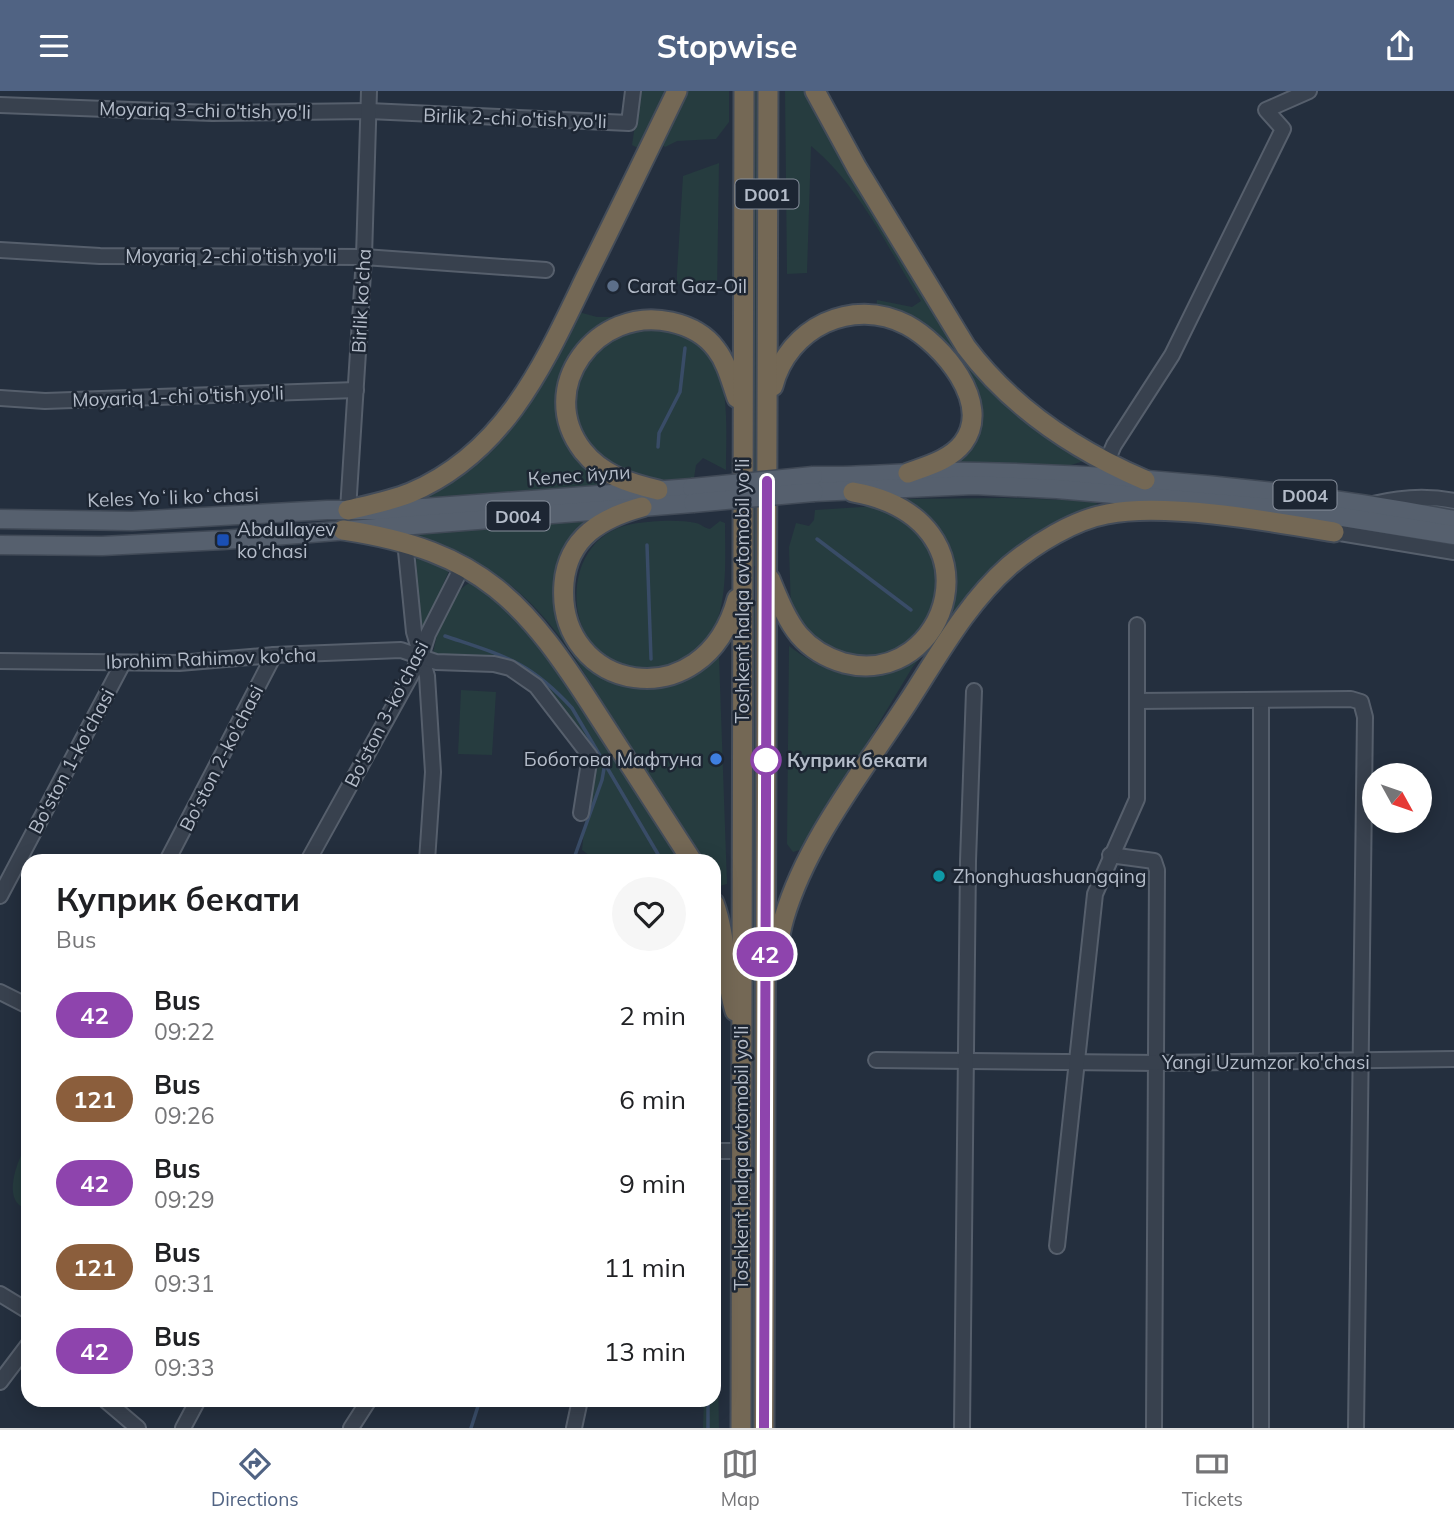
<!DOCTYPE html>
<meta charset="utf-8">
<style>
body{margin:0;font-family:Mulish,sans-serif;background:#f6f6f6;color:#202124;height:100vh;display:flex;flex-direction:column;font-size:26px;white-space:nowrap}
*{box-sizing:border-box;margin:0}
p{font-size:23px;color:#757577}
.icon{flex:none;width:38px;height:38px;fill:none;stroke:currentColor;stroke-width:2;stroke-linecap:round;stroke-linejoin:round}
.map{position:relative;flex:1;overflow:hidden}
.side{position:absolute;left:21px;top:763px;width:700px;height:553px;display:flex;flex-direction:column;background:#fff;border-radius:21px;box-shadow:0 4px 18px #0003}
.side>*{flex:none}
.badge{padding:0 14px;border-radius:23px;font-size:24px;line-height:46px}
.needle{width:46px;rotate:130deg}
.tools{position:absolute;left:1362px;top:672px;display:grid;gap:14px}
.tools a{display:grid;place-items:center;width:70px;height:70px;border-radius:50%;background:#fff;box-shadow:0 4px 18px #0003;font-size:35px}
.map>.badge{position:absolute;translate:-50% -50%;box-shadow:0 0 0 4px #fff}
.round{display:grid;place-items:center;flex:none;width:74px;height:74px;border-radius:37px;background:#f6f6f6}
.overview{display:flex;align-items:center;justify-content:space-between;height:119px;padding:0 35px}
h1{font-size:33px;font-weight:700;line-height:52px}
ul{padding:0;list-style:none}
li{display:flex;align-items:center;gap:21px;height:84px;padding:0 35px}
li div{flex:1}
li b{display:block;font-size:26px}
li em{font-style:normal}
li .badge{min-width:77px;font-weight:700;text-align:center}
header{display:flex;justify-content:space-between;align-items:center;height:91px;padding:0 35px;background:#506383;color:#fff;font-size:32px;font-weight:700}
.dock{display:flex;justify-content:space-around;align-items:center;height:98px;border-top:2px solid #e0e0e0;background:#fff;font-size:19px;color:#757577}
.dock a{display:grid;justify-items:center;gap:4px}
.dock .selected{color:#506383}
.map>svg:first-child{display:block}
.green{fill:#263c3f}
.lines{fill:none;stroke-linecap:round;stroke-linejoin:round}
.stream{stroke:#394c67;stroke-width:3.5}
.minor-casing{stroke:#565f6c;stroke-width:18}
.major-casing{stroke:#414a57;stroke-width:21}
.highway-casing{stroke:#434c59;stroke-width:23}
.minor{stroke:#38414e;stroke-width:14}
.major{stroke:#56606e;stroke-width:18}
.highway{stroke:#746855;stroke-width:19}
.major-bridge-casing{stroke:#414a57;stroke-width:21;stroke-linecap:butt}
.major-bridge{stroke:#56606e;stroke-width:18}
.line-casing{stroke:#fff;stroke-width:16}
.line{stroke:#8e44ad;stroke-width:10}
.service-dot{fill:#5c6f8a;stroke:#1d2633;stroke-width:2.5}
.transit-dot{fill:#1a4fb4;stroke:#1d2633;stroke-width:2.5}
.shop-dot{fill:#3f7fe0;stroke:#1d2633;stroke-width:2.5}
.stop-dot{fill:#fff;stroke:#8e44ad;stroke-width:3.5}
.culture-dot{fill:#0f9aa8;stroke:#1d2633;stroke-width:2.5}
.labels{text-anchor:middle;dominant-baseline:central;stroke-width:5;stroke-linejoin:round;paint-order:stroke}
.shield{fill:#1d2633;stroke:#878f9c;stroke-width:2}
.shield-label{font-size:18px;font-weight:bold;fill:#b4bcc9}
.street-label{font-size:19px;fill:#b4bcc9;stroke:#1d2633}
.poi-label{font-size:19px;fill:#b4bcc9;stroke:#1d2633;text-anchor:start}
.stop-label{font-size:19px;font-weight:bold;fill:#b4bcc9;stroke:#1d2633;text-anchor:start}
</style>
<header><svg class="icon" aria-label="menu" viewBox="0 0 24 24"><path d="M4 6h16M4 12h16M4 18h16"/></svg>Stopwise<svg class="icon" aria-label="share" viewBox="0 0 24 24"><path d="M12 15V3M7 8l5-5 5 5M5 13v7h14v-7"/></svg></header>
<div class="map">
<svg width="1454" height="1337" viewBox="0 0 1454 1337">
<rect width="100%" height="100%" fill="#242f3e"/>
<g class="green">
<path d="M640 0H668L638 57 632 54Z"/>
<path d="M683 0H729V31L716 48 677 50 665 56 658 51Z"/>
<path d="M753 0H761L759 475H752Z"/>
<path d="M785 0H811L940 231 968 274 983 292 1023 327 1090 368 1068 375 947 372 959 365 969 290 876 218 877 209 912 216 921 210C888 158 859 94 811 55L807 182 787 183Z"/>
<path d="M719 72 717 201 688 198 677 192V182L683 85Z"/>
<path d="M575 220 597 226H613L579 252 561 286 595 382 611 394 409 409 458 381Z"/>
<path d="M640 239C660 239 693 241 707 257 731 283 726 346 726 379L703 367 696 374 694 387C673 390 651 393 630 385 622 383 615 375 608 370 548 327 575 256 640 239Z"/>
<path d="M1005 407 1096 410 1098 418 967 507 912 577 803 758 793 761 787 753 789 555C834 588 861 594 912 570 919 553 953 488 953 475 951 443 925 423 901 408Z"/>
<path d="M878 415 925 440 942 490 927 534 910 552 888 564 864 569 817 554 791 521 789 456 796 432 809 435 814 429 815 419Z"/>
<path d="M591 427 563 462 556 479 555 515 560 532 640 596 679 593 719 566 727 793 720 795 714 790V770H703L571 561C521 491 480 465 398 443Z"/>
<path d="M720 430 725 432C725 474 731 539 691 567 686 571 677 572 671 574 566 609 542 449 632 433 649 430 679 428 696 432 701 433 704 437 710 438Z"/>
<path d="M416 465 451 475 422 543H419Z"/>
<path d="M475 489 535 540 683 770H597L582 759 592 664 536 588 433 564C437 538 449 499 475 489Z"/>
<path d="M751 510H758L757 894H750Z"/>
<path d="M461 599 496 601 492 664 458 663Z"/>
<path d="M750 898H756L755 1337H748Z"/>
<path d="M28 1051V1118C0 1112 17 1069 28 1051Z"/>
<path d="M714 1070 719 1337H703L704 1309H714Z"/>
</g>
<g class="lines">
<g class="stream">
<path d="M658 356 659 342 680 301 685 257"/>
<path d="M817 448 911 519"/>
<path d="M647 454 651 568"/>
<path d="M445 545C504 565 529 570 572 617L662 770"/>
<path d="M573 770 602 689 605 672"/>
<path d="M708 1309V1337"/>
<path d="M471 1337 480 1309"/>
</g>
<defs>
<g id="minor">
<path d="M0 14 212 22 369 20 629 32 633 0"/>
<path d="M0 159 100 165 364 166 546 179"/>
<path d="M0 307 45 310 356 299"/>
<path d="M1107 370 1114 354 1172 264 1283 38 1266 19 1309 0"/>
<path d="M1373 413C1401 406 1426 404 1454 410"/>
<path d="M348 419 364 166 369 0"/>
<path d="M1334 441 1454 461"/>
<path d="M405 450 414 541 427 585 433 681 427 770"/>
<path d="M0 570 179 572 274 564 401 559 436 571 494 573 510 577 536 595 590 665 581 722"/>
<path d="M1261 609V1337"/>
<path d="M1138 610 1351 608 1361 611 1365 626 1356 1337"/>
<path d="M1110 764 1154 770 1157 779 1154 1337"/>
<path d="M167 770 274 564"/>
<path d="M308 770 421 566 428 543 463 474"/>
<path d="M0 805 123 572"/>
<path d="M0 901 28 915"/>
<path d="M876 969 1158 972 1454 968"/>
<path d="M714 1060H741"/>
<path d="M1057 1155 1095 803 1137 708V534"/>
<path d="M0 1203 28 1220"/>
<path d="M0 1291 28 1254"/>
<path d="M105 1309 138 1337"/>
<path d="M183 1337 198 1309"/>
<path d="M351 1337 369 1309"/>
<path d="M574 1337 580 1309"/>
<path d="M962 1337 968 770 974 600"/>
</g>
<g id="major">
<path d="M813 385C868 386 923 379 978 381 1137 384 1297 399 1454 429"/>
<path d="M814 401 974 394 1057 398 1306 420 1454 444"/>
<path d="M0 428 132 430 327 419H396L692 397"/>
<path d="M0 454 102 455 223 449 693 412"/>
</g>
<g id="highway">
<path d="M815 0 857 77 966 256C1012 317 1075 359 1145 389"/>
<path d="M773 295C788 237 852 205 907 234 942 253 993 312 963 352 950 369 927 375 908 382"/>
<path d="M658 399C629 392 602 384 583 360 534 297 597 214 671 231 689 235 705 243 716 258 727 272 731 290 737 307"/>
<path d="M642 416C602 427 568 446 564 492 555 601 704 630 737 508"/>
<path d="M348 419C369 414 390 410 410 402 505 362 544 273 586 186 617 124 647 62 677 0"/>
<path d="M343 439C483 460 526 511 599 626 630 674 661 722 692 770"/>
<path d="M770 488C778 507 786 528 799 544 811 558 827 567 844 572 948 599 1005 428 853 401"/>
<path d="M714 812C727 847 724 885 735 920"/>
<path d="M774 879C777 862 779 844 784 827 807 749 864 679 908 611 938 565 967 512 1009 475 1035 453 1074 429 1107 423 1165 411 1275 431 1334 441"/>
<path d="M741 1337 744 0"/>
<path d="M764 1337 768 0"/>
</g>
</defs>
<use href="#minor" class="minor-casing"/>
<use href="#major" class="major-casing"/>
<use href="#highway" class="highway-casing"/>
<use href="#minor" class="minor"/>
<use href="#major" class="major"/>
<use href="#highway" class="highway"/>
<defs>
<g id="major-bridge">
<path d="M692 397 813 385"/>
<path d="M693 412 814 401"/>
</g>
</defs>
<use href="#major-bridge" class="major-bridge-casing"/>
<use href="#major-bridge" class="major-bridge"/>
</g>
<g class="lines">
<defs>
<path id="line" d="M764 1337 767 390"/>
</defs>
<use href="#line" class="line-casing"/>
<use href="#line" class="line"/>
</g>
<circle class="service-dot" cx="613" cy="195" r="7"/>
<rect class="transit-dot" x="216" y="442" width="14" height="14" rx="3.5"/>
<circle class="shop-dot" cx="716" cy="668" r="7"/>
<circle class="stop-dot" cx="766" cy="669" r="14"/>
<circle class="culture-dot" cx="939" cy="785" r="7"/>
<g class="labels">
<g class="shield">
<rect x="735.5" y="88.5" width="63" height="29" rx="5"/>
<rect x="1273.5" y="389.5" width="63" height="29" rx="5"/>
<rect x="486.5" y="410.5" width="63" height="29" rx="5"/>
</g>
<g class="shield-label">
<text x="767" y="103">D001</text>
<text x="1305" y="404">D004</text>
<text x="518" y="425">D004</text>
</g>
<g class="street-label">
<text transform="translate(205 19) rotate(1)">Moyariq 3-chi o'tish yo'li</text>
<text transform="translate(515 27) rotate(2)">Birlik 2-chi o'tish yo'li</text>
<text x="231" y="165">Moyariq 2-chi o'tish yo'li</text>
<text transform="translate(361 210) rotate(-87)">Birlik ko'cha</text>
<text transform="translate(178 305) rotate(-2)">Moyariq 1-chi o'tish yo'li</text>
<text transform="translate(579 384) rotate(-4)">Келес йули</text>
<text transform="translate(173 406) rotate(-2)">Keles Yoʻli koʻchasi</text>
<text transform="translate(742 500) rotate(-90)">Toshkent halqa avtomobil yo'li</text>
<text transform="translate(211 567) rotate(-2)">Ibrohim Rahimov ko'cha</text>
<text transform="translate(386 623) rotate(-63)">Bo'ston 3-ko'chasi</text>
<text transform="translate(221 667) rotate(-63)">Bo'ston 2-ko'chasi</text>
<text transform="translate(71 670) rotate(-62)">Bo'ston 1-ko'chasi</text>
<text x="1266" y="971">Yangi Uzumzor ko'chasi</text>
<text transform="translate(741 1067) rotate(-90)">Toshkent halqa avtomobil yo'li</text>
</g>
<g class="poi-label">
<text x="627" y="195">Carat Gaz-Oil</text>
<text x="237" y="438">Abdullayev<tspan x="237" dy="22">ko'chasi</tspan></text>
<text x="702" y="668" text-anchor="end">Боботова Мафтуна</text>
<text x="953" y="785">Zhonghuashuangqing</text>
</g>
<g class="stop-label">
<text x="787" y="669">Куприк бекати</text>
</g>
</g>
</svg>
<div class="tools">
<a><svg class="needle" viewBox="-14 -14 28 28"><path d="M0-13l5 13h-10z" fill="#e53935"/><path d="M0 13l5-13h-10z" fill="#757577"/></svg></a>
</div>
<b class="badge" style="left:765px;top:863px;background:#8e44ad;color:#fff">42</b>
<section class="side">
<div class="overview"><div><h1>Куприк бекати</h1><p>Bus</p></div><a class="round"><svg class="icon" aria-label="heart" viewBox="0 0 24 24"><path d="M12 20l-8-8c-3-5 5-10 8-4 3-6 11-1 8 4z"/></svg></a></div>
<ul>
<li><span class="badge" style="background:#8e44ad;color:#fff">42</span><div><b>Bus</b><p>09:22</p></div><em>2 min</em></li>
<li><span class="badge" style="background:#8b5e3c;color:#fff">121</span><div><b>Bus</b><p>09:26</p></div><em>6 min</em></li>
<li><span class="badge" style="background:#8e44ad;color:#fff">42</span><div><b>Bus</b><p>09:29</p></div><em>9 min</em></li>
<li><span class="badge" style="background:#8b5e3c;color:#fff">121</span><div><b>Bus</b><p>09:31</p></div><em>11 min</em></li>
<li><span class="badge" style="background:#8e44ad;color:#fff">42</span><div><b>Bus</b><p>09:33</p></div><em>13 min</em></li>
</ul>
</section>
</div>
<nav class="dock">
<a class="selected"><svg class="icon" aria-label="directions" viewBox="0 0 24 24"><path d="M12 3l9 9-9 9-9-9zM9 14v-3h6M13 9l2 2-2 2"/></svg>Directions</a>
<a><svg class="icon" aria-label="map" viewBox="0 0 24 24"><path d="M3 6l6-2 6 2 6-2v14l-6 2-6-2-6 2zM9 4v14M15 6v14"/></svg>Map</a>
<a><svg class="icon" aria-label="tickets" viewBox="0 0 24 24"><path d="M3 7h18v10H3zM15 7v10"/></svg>Tickets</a>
</nav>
